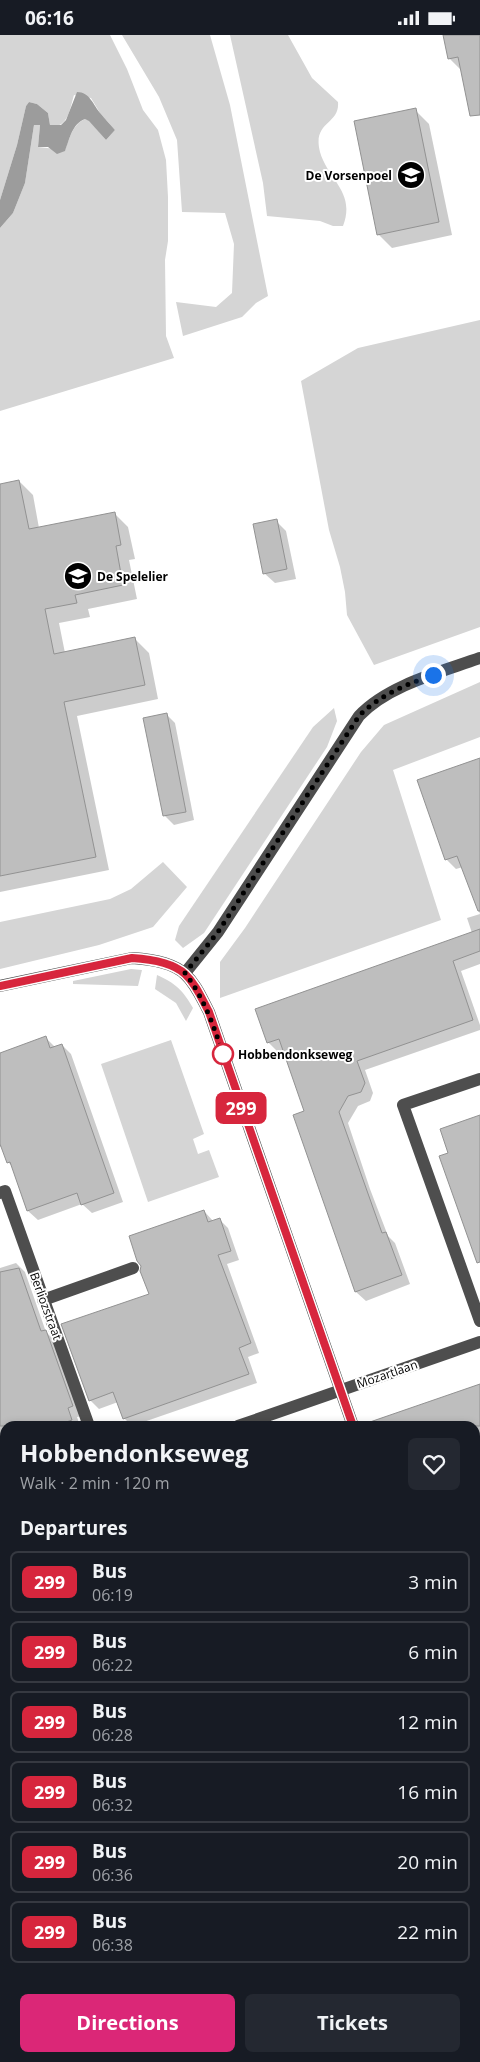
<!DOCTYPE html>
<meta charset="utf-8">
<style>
body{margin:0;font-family:"Open Sans",sans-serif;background:#242831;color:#f1f3f6;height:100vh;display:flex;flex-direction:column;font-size:19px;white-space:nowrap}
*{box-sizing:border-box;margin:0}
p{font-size:16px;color:#9ea1a6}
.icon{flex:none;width:28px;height:28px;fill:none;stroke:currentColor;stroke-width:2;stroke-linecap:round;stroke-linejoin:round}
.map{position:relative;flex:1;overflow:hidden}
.sheet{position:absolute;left:0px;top:1386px;width:480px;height:641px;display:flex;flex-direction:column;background:#171b24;border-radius:15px 15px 0 0;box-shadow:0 2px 8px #0003}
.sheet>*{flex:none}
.badge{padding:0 10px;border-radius:8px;font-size:18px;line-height:32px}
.you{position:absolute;width:25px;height:25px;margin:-12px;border:4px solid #fff;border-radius:50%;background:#1a73e8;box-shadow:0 0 0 8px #1a73e833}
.map>.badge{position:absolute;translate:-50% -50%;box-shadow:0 0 0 2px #fff}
h2{padding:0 20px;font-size:19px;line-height:45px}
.round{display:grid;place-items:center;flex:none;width:52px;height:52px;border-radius:8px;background:#242831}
.headline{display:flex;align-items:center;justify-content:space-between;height:85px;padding:0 20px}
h1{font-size:24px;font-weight:700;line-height:38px}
.cta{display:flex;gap:10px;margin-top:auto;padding:10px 20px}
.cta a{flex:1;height:58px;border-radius:8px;background:#db2777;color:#fff;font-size:20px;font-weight:700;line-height:58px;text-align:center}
.cta a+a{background:#242831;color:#f1f3f6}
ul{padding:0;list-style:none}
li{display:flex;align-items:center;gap:15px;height:62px;margin:0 10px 8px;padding:0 10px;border:2px solid #363941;border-radius:8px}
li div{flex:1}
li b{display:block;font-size:19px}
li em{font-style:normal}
li .badge{min-width:55px;font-weight:700;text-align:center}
.status{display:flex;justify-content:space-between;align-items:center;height:35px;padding:0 25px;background:#171b24;direction:ltr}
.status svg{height:14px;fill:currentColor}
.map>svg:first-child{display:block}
.green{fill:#d5d5d5}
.water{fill:#9c9c9c}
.shadow{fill:#0003}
.building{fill:#bebebe;stroke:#929292}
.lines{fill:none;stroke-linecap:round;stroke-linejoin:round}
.minor{stroke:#4e4e4e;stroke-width:12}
.line-casing{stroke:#fff;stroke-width:11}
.line{stroke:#d7263d;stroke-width:8}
.walk{stroke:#000;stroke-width:5;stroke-dasharray:0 9}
.stop-dot{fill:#fff;stroke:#d7263d;stroke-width:2.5}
.labels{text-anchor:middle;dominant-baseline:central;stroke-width:4;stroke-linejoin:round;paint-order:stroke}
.poi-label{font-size:12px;font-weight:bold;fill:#000;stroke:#fff;text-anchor:end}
.stop-label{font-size:12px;font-weight:bold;fill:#000;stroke:#fff;text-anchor:start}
.street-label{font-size:12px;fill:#000;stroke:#fff}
</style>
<div class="status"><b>06:16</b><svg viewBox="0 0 49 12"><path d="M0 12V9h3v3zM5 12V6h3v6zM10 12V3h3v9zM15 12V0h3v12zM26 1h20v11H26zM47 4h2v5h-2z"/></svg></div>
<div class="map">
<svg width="480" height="2027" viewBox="0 0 480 2027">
<rect width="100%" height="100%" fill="#fff"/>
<g class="green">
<path d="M0 0H110L127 34 143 75 158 95 166 125 168 162V206L165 225 166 301 174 323 0 376V193L13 178 25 148 34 90H40L38 112 65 115C70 103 72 90 85 84L89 85 106 105 115 95 100 78 91 63 74 60C70 73 68 95 50 90L48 78 37 69 29 67 26 71 17 110 0 165Z"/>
<path d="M122 0H210L230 70 268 261 256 268 242 282 183 301 176 267 216 272 232 258 234 209 225 178 182 177 177 105 159 62Z"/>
<path d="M230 0H288L312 43 338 67C340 90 312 86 320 117 328 145 356 157 343 191H333L320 186 267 181 263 148Z"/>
<path d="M480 285V592L374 630 347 580 345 557 340 532 329 495 301 346 358 313Z"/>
<path d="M480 647V702L393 735 441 885 220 963V927L245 893 361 717 384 690Z"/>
<path d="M334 673 337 686 327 712 204 898 183 913 175 905 179 891 313 692Z"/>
<path d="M163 827 187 852 153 892 99 910 0 934V887L110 864 131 854Z"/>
<path d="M131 934 142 935 138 951 73 949V946Z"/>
<path d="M157 940C175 948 183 955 193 973L186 986 176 968 155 954Z"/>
<path d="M171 1005 204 1099 193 1104 198 1119 209 1115 219 1142 148 1167 101 1029Z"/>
<path d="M480 1578V1714L475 1699V1580Z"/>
</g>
<path class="water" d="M77 57C90 57 93 70 101 79 105 84 110 89 115 95L106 105 89 86 85 84C72 89 70 103 65 116L57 119 48 112H38L40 90H34L25 148 13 178 0 193V165L17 110 26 71 29 67 37 69 48 78 50 90H61L66 85Z"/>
<g class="shadow">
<path d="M444 0H480V77L462 36 449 23Z"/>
<path d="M415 75 429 89 452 200 392 213 378 199Z"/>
<path d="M19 446 33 460 39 493 114 478 128 492 135 524 129 525 137 564 88 574 90 582 59 588 65 618 135 604 149 618 158 664 77 681 109 835 0 857V450Z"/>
<path d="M276 486 286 496 296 544 275 548 264 538Z"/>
<path d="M166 679 175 688 194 785 174 790 165 781Z"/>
<path d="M480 724V929L461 936 480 990V995L365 1035 373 1058 370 1066 358 1071 348 1088 370 1154 388 1201 395 1208 410 1249 366 1266 356 1257 295 1081 306 1077 284 1015 278 1017 268 1007 472 898 467 883 480 879 463 832 456 834 447 825 418 746Z"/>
<path d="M46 1003 55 1012 62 1010 71 1019 123 1167 92 1178 82 1169 38 1185 28 1176 13 1132 8 1127 2 1111 0 1112V1044Z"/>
<path d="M204 1176 213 1186 219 1184 228 1193 239 1225 227 1229 259 1318 248 1322 257 1348 132 1391 124 1383 118 1367 99 1374 90 1365 150 1260Z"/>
<path d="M16 1228 25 1237 46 1297 55 1306 82 1381 77 1382 80 1391H5V1428L0 1423V1233Z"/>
<path d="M480 1349V1417L475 1418V1391H411L406 1376Z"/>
<path d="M480 1452V1550L475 1546V1454Z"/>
<path d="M0 1504 5 1509V1741L0 1736Z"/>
<path d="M0 1818 5 1833V1870L0 1869Z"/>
<path d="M475 1884 480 1887V1940L475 1942Z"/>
<path d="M5 1913V1952L0 1954V1915Z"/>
<path d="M53 2022H215L202 2027H40Z"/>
</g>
<g class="building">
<path d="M443 0H480V80L470 81 458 22 448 24Z"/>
<path d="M416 73 439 187 377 200 354 86Z"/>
<path d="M19 445 29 494 115 477 121 510 116 511 123 550 75 560 77 568 45 574 54 619 135 602 145 650 64 667 96 822 0 841V449Z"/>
<path d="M277 484 287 534 263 539 253 489Z"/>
<path d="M167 678 186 777 163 781 143 683Z"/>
<path d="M480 723V876H478L457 821 445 825 417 745Z"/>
<path d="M480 894V916L453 926 473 985 357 1026 365 1048 361 1057 348 1061 339 1077 382 1198 386 1197 402 1240 355 1257 293 1080 304 1076 279 1004 267 1008 255 974Z"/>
<path d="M46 1001 50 1013 62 1009 114 1158 81 1170 77 1158 27 1176 10 1127 7 1128 0 1109V1018Z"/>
<path d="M480 1080V1227L477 1228 439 1121 448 1118 440 1094Z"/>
<path d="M204 1175 208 1187 220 1183 231 1216 218 1220 251 1308 239 1313 249 1339 123 1384 113 1357 89 1366 61 1289 149 1259 140 1236 141 1231 137 1226 129 1201Z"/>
<path d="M19 1233 41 1296 46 1295 73 1371 68 1373 72 1385 55 1391H0V1237Z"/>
<path d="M480 1349V1391H368L367 1388Z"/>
</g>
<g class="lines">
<g class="minor">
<path d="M185 938 218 897 359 681C388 650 441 637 480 623"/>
<path d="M0 951 132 923C149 924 172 927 185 939 196 949 202 964 209 977L353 1391"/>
<path d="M480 1044 403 1070 480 1286"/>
<path d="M0 1158 5 1156 89 1391"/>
<path d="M43 1265 133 1233"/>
<path d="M238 1391 480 1307"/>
<path d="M0 1473 5 1472"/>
<path d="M475 1737 480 1752"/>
<path d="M0 1792 5 1806"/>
<path d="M475 1845 480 1843"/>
<path d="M0 2001 5 1999"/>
</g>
</g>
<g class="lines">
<defs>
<path id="line" d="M0 951 132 923C149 924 173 928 185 939 196 949 202 964 209 977L353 1391"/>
</defs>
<use href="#line" class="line-casing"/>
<use href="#line" class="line"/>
<path class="walk" d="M223 1019C213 989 204 963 185 938L218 897 359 681C378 661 407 649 433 640"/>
</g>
<defs>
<symbol id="school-disc" viewBox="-11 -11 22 22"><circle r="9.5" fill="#000" stroke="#fff"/><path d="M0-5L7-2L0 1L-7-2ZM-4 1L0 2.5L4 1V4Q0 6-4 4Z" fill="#fff"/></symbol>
</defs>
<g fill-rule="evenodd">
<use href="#school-disc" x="395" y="124" width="32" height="32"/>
<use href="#school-disc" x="62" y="525" width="32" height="32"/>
</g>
<circle class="stop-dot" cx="223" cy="1019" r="10"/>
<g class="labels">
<g class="poi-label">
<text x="392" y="140">De Vorsenpoel</text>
<text x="97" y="541" text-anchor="start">De Spelelier</text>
</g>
<g class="stop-label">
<text x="238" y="1019">Hobbendonkseweg</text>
</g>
<g class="street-label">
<text transform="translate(46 1271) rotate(70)">Berliozstraat</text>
<text transform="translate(387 1339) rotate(-19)">Mozartlaan</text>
</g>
</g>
</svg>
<div class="you" style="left:433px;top:640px"></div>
<b class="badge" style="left:241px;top:1073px;background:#d7263d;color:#fff">299</b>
<section class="sheet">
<div class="headline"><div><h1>Hobbendonkseweg</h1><p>Walk · 2 min · 120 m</p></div><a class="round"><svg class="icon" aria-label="heart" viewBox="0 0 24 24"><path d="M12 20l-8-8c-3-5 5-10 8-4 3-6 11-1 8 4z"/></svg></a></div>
<h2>Departures</h2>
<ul>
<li><span class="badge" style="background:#d7263d;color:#fff">299</span><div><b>Bus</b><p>06:19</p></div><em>3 min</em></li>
<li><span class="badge" style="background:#d7263d;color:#fff">299</span><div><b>Bus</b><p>06:22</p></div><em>6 min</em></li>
<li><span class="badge" style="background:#d7263d;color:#fff">299</span><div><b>Bus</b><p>06:28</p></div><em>12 min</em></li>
<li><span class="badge" style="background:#d7263d;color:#fff">299</span><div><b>Bus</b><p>06:32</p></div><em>16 min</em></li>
<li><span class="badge" style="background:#d7263d;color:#fff">299</span><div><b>Bus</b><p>06:36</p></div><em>20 min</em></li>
<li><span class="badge" style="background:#d7263d;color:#fff">299</span><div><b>Bus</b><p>06:38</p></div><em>22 min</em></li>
</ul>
<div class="cta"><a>Directions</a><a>Tickets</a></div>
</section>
</div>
